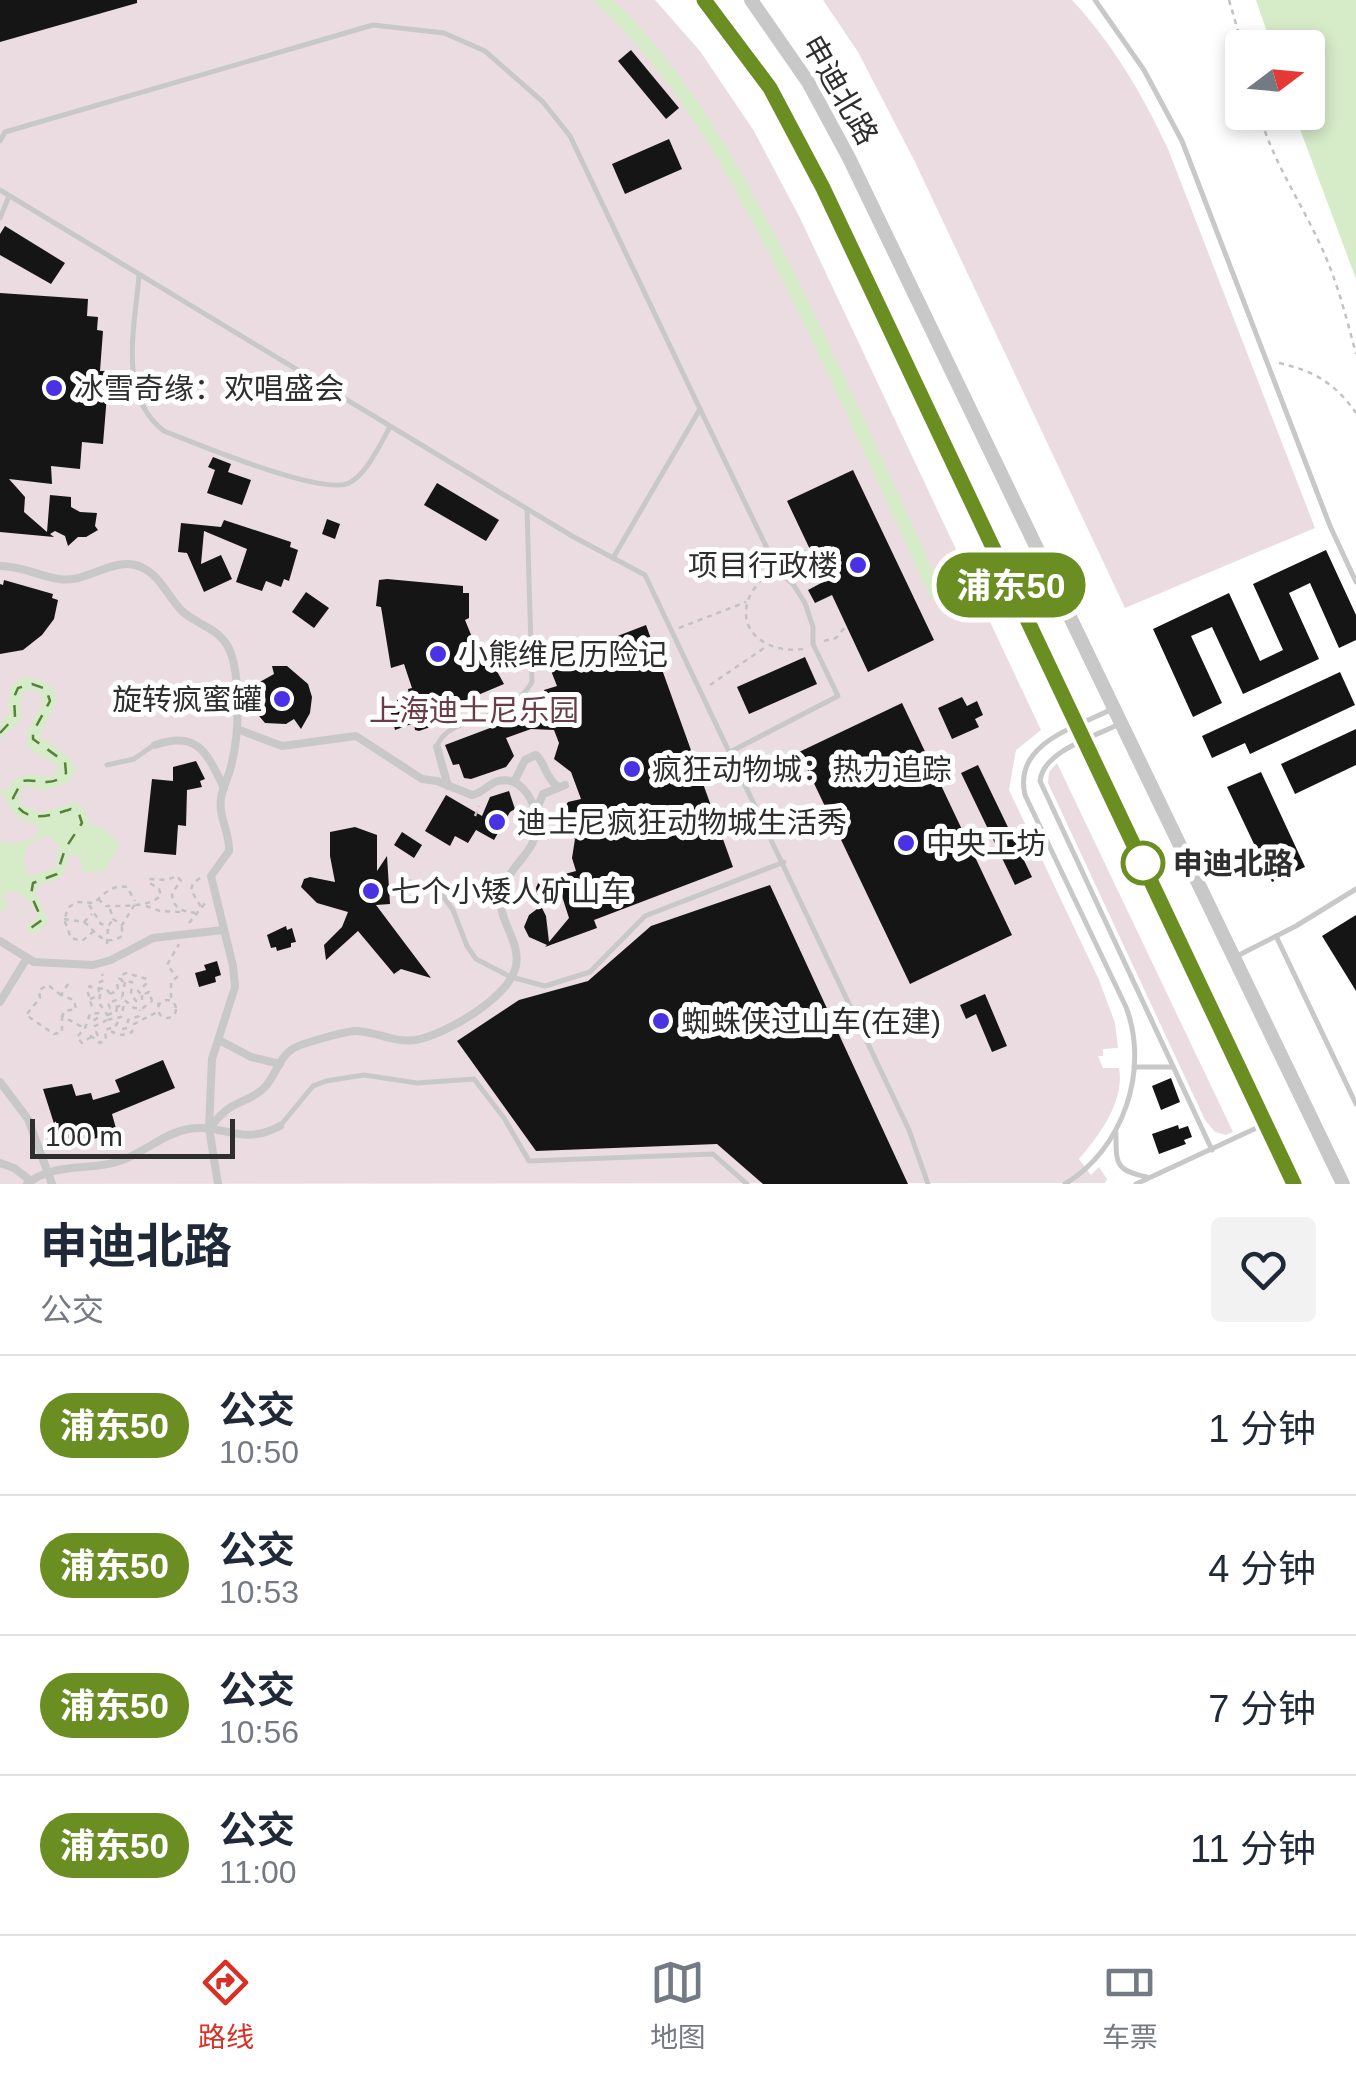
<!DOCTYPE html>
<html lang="zh">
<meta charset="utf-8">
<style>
body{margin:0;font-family:Helvetica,"Noto Sans SC",sans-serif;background:#f2f2f3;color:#1f2937;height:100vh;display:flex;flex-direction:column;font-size:38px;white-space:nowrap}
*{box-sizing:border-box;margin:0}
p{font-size:32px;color:#747a83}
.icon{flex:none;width:55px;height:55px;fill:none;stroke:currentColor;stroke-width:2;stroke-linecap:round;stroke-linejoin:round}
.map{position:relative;height:1184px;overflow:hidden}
.details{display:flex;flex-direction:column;background:#fff;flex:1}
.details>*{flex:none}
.badge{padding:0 20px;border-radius:32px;font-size:35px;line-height:65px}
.needle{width:65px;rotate:74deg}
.controls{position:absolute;left:1225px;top:30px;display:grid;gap:20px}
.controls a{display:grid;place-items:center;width:100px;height:100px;border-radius:10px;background:#fff;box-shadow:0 5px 15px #0003;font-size:50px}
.scale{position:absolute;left:30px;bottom:25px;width:205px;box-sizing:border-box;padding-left:10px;border:5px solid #2e2e2e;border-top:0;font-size:28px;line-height:35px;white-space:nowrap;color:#2e2e2e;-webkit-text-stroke:8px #fff;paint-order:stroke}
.map>.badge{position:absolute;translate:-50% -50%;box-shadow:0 0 0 5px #fff}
.round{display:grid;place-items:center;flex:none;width:105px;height:105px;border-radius:10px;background:#f2f2f3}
.summary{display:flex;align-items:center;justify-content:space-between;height:170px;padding:0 40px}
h1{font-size:48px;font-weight:700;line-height:75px}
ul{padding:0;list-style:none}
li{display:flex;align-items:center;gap:30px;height:140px;padding:0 40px;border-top:2px solid #e0e1e3}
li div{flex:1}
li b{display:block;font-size:38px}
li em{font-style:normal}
li .badge{min-width:110px;font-weight:700;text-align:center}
.tabs{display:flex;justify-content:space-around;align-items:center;height:140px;border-top:2px solid #e0e1e3;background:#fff;font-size:28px;color:#747a83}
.tabs a{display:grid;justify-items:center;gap:5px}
.tabs .current{color:#d93025}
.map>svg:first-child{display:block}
.green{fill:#ebdce1}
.water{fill:#d6ebc8;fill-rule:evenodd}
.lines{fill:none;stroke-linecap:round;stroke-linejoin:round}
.canal{stroke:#d6ebc8;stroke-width:14}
.ferry{stroke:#578239;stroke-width:2.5;stroke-dasharray:12 10;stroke-linecap:butt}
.building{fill:#151515}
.path{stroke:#c2c2c2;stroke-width:2.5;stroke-dasharray:5 5;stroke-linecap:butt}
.service{stroke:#c8c8c8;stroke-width:5}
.pedestrian{stroke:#c8c8c8;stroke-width:8}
.tertiary{stroke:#c8c8c8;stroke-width:14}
.line-casing{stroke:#fff;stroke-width:22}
.line{stroke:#6b8e23;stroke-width:15}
.poi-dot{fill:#4932e3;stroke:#fff;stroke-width:4}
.stop-dot{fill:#fff;stroke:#6b8e23;stroke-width:5}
.labels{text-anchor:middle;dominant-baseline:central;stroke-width:10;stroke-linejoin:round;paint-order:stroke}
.street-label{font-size:30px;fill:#2e2e2e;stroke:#fff}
.poi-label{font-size:30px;fill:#2e2e2e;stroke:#fff;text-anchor:start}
.park-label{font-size:30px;fill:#693c48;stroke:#fff}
.stop-label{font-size:30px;font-weight:bold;fill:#2e2e2e;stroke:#fff;text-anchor:start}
</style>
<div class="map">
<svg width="1356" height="1184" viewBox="0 0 1356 1184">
<rect width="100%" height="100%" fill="#fff"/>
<g class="green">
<path d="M0 0H655L700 51 754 131 800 218 1041 730 1016 750 1009 790 1099 980 1115 1023 1118 1048 1103 1049V1056H1098L1103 1068H1119C1125 1102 1099 1135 1079 1159L1091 1175 1099 1167 1107 1179 1105 1183 0 1184Z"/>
<path d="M823 0H1072C1113 44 1143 95 1168 149L1315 528 1125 608 915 162 858 52Z"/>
<path d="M1057 763 1233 1132 1226 1135 1215 1132 1205 1120 1048 783 1049 772Z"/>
</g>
<g class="water">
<path d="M1256 0H1356V279L1294 113 1308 112V48L1272 47Z"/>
<path d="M24 677 42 681 55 690 56 702 39 736 70 758 76 770 68 783 43 790 24 785 19 795 20 804 41 813 75 802 84 809 91 825 103 828 120 844 105 871 84 873 80 858 70 854 61 878 38 885 36 895 48 919 42 929 30 935 26 925 36 920 38 914 27 899 13 890 3 895 7 908 0 913V840L4 843C18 843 38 843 39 826L16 817 0 791 8 789C21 768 32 777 53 777L59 766 32 751 26 742 28 729 43 704 39 691 29 690 21 694V721L0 739 1 723 10 712C8 696 7 685 24 677ZM50 836 59 847 56 868 29 876C17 856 27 838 50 836Z"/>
</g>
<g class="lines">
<path class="canal" d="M602 0C679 68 735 172 781 262 836 371 885 482 936 593"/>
<path class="ferry" d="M0 733 15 717 14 697 18 688 32 684 46 689 50 701 33 732V739L65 762 66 773C52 789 38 778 22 781L13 798C23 825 50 816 71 809L79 814 82 823 65 849 57 874 33 883 31 895 42 920 28 930"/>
</g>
<g class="building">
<path d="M0 0H137V3L0 42Z"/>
<path d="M631 50 679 108 666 119 618 61Z"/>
<path d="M669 139 682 169 625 194 612 164Z"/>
<path d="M5 226 65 263 51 284 0 255V234Z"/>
<path d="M0 293 88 299 87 316 98 317 97 330 103 331 100 371H109L103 444 82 442 80 469 51 466 52 484 9 479 25 497 24 512 47 532 50 495 71 497V507L80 512 97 513 95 526 98 530 86 537H78L68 546 65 536 55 531 50 534 54 537 0 532Z"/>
<path d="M213 457 231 464 228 472 251 480 242 505 207 493 215 470 208 467Z"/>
<path d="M853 470 934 640 868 672 832 595 815 603 808 590 825 581 787 501Z"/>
<path d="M437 483 499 520 486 541 424 505Z"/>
<path d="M327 519 340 524 335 539 322 534Z"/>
<path d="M224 520 291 542 290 547 298 550 289 581 284 579 281 587 266 581 262 591 236 582 247 549 204 531 201 564 221 555 232 579 204 592 187 553 178 552 181 523 221 527Z"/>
<path d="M1326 550 1356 615V640L1339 648 1310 583 1289 593 1319 659 1243 694 1212 627 1191 636 1222 703 1193 717 1153 629 1229 593 1260 661 1283 650 1253 584Z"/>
<path d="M387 579 463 586V593H469V618L465 620 476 647 482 644 504 684 459 703 460 711 451 714 453 719 419 731 415 730 414 723 395 730 389 705 397 703V698L409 694 408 689 412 688 404 664 391 668 381 607 376 606 379 580Z"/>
<path d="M4 580 53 594 52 598 58 600 54 619 42 635 23 650 0 654V584L3 585Z"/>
<path d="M306 592 329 608 314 628 292 612Z"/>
<path d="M646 625 733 867 594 920 597 928 545 947 547 945 529 937 524 927 529 915 541 906 546 916 549 942 569 918 561 893 539 905 536 888 539 881 576 871 572 858 575 839 563 832 558 816 568 802 581 799 571 772 554 759 559 743 554 730 531 729 506 738 514 756 506 767 471 779 464 778 459 764 453 765 445 745 506 722 507 725 528 718H555L544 690 557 686 548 663Z"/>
<path d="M805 657 817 684 749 714 737 687Z"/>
<path d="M272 666H287L308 684 312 697 310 713 301 729 294 719 286 724 265 723 254 710 253 692 258 683 274 674Z"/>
<path d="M1340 672 1355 705 1250 754 1245 743 1212 758 1202 736Z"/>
<path d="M962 697 967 706 977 701 983 715 975 719 979 727 952 739 938 708Z"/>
<path d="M902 703 1012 935 910 984 799 752Z"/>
<path d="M1356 729V765L1295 794 1281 764Z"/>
<path d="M196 761 205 779 200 781 202 787 187 790 186 826 178 825 176 855 144 852 152 779 173 781V767Z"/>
<path d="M978 765 1032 877 1015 885 961 773Z"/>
<path d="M1261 772 1305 867 1272 882 1227 787Z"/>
<path d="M509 791 515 809 510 812 494 840 476 830 468 843 455 836 450 846 425 831 446 795 482 816 490 797Z"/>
<path d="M355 827 377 835V871L387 856 390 904 376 905 431 978 401 969 394 974 358 931 326 960 324 945 342 927 348 912 317 903 301 887 304 879 310 877 335 882 330 856V832Z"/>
<path d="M402 832 422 845 414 858 394 845Z"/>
<path d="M770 885 908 1184H763L717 1144 536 1151 457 1041 519 1000 588 981 651 926Z"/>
<path d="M1356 915V991L1322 936Z"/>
<path d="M286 926 287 930 292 928 296 942 291 943V947L277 951 276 947 271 948 267 935Z"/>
<path d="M217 961 221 975 215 977 216 982 199 987 195 973 206 970 204 965Z"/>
<path d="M985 994 1007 1046 992 1052 976 1014 966 1019 960 1005Z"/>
<path d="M163 1060 175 1088 112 1114 117 1132 84 1142 83 1137 67 1140 65 1135 58 1136 43 1089 72 1084 76 1096 91 1093 93 1100 120 1092 115 1080Z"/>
<path d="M1171 1078 1180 1102 1161 1110 1152 1086Z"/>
<path d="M1178 1125 1179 1129 1188 1126 1192 1137 1184 1140 1186 1144 1159 1154 1152 1134Z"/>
</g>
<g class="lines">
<g class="path">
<path d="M1229 0 1243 48"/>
<path d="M1259 112C1271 158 1299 199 1319 242 1336 277 1346 316 1356 354"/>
<path d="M1279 363C1314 371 1335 383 1356 413"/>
<path d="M781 559 795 546 802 554 809 548"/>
<path d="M767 570C763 580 753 587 749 598 735 634 772 654 803 649"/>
<path d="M679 628 746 602"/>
<path d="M824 641 836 638 846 626"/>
<path d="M710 685 767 646"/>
<path d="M475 816 479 806"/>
<path d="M200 878 193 883 191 890 201 907"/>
<path d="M98 899 106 906C122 906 152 907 161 895L159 889 150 883 149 879 166 880 177 876 181 881 172 893C172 908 182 911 195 913"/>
<path d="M89 905 101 924 109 925 112 921"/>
<path d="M146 906 160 911 181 912"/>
<path d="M110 909 113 919 122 925 135 904"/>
<path d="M64 919 84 922 92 914"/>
<path d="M84 922C97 932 103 948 122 936V925"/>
<path d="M189 923 206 902"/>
<path d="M94 931 82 941 71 938 64 919 69 907 77 902 94 903C104 894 112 884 127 887L135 901"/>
<path d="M107 944 108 927"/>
<path d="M125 982 122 998 134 1008H143L151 1002"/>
<path d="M68 984 61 995 74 1000 76 1009 65 1011 62 1016 84 1028"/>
<path d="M92 988 90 986 87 989 93 1011"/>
<path d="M98 989 106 988 110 994"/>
<path d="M99 992 98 983 104 980 102 974"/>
<path d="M110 994 118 990 117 983 120 978"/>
<path d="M61 995 48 985 39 990 40 998 26 1015 54 1034 62 1032V1016"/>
<path d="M142 995V1000L136 1001 131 994 132 982 122 981 120 976 126 973 147 979 146 984 138 991 142 995 149 992 152 1001 160 1005"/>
<path d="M171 998V982L177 977 167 965 179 944"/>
<path d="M90 999 100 995 99 1003 108 1016"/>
<circle cx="167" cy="1009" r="9"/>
<path d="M117 1007 116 1013 109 1014 107 1020 121 1017 124 1005 110 1008 108 1003 122 998"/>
<path d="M118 1022 112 1032 122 1035 132 1032 134 1024 159 1011"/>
<path d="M122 1029 127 1028 128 1020 139 1016 140 1010"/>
<path d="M98 1036 96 1032 91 1036 100 1043 106 1039 105 1030 114 1027"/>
<path d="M91 1037 82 1043 77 1037 85 1028 90 1014 98 1013 100 1016 93 1021 95 1026 107 1020"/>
</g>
<g class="service">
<path d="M1095 0 1144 70 1182 141 1330 526 1356 582"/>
<path d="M0 141 5 132 373 25 444 33 485 51 543 102 570 136 700 409"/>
<path d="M0 190 572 536 645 575 909 1130 928 1184"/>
<path d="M0 218 9 196"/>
<path d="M139 275C135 328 117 395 164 431 197 444 322 496 349 483 367 474 380 444 390 427"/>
<path d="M613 558 700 409 778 571 793 584 805 603 813 627V644L838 696 732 751"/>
<path d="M1117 725C1094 737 1043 751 1040 781L1212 1150"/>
<path d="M437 747C443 723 483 720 504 710 516 703 525 694 532 682L527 509"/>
<path d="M107 765 134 759 154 745"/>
<path d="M401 880 437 888 453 910 467 946 476 959 511 977 545 986 590 972 645 916 784 862"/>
<path d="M1276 936 1356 1104"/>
<path d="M1237 956 1296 926 1356 889"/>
<path d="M1134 1067H1173"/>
<path d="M280 1126 313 1086 326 1081 364 1075 417 1083 474 1079 504 1118 529 1161 713 1154 747 1184"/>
<path d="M1116 1133C1116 1164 1115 1170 1147 1177"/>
<path d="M1065 1184C1123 1149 1150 1070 1126 1007L1025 795C1013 743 1075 728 1112 709"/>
<path d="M1136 1184 1265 1124"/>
</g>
<g class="pedestrian">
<path d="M0 566C23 566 38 576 59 579 86 584 115 555 141 567 160 575 168 597 182 611 195 623 214 627 225 642 242 664 239 735 232 762 230 774 223 786 221 798 218 817 230 832 229 851L211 876 233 966 235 987 212 1059 209 1128 218 1184"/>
<path d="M155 745C198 730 207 753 224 788"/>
<path d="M437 747 448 786"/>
<path d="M514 782 525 760 536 755C546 764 545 777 557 786"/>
<path d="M536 811 543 794 565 785"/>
<path d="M0 941 34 962 93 965 111 960 153 938 223 930"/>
<path d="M0 1002 27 958"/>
<path d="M219 1040 251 1057 280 1064"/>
<path d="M0 1082 28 1119 52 1184"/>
<path d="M209 1128C216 1121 222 1112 231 1107 243 1100 254 1098 264 1088 276 1076 279 1055 296 1047 304 1043 347 1031 355 1031 375 1031 394 1043 415 1040 445 1035 509 998 516 966 521 939 495 919 502 892 508 866 536 853 537 826 538 806 523 775 498 781 488 784 483 793 472 795L437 781 422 779 356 736 282 746 237 729"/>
<path d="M0 1163 14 1168 31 1181"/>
<path d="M27 1184C54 1162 86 1171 117 1162 143 1154 162 1134 188 1129 226 1123 240 1147 280 1126"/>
</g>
<g class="tertiary">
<path d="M704 0 769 88 823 188 1294 1184"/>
<path d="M751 0 808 82 849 158 1343 1184"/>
</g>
</g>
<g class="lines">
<defs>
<path id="line" d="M704 0 770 88 823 188 1294 1184"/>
</defs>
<use href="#line" class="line-casing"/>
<use href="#line" class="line"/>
</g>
<g class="poi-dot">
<circle cx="54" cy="388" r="10"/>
<circle cx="858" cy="565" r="10"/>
<circle cx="438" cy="654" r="10"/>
<circle cx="282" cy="699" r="10"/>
<circle cx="632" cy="769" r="10"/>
<circle cx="497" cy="822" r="10"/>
<circle cx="906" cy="843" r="10"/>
<circle cx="371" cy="891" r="10"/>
<circle cx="661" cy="1021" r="10"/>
</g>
<circle class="stop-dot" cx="1143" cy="863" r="20"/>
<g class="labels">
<g class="street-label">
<text transform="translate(840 90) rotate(60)">申迪北路</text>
</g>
<g class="poi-label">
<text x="74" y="388">冰雪奇缘：欢唱盛会</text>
<text x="838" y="565" text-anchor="end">项目行政楼</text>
<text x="458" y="654">小熊维尼历险记</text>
<text x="262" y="699" text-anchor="end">旋转疯蜜罐</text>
<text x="652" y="769">疯狂动物城：热力追踪</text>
<text x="517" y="822">迪士尼疯狂动物城生活秀</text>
<text x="926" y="843">中央工坊</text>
<text x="391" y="891">七个小矮人矿山车</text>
<text x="681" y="1021">蜘蛛侠过山车(在建)</text>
</g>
<g class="park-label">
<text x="474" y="710">上海迪士尼乐园</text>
</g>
<g class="stop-label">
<text x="1173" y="863">申迪北路</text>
</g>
</g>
</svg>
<div class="controls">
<a><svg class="needle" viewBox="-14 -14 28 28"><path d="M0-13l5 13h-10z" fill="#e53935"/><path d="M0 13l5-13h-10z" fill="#747a83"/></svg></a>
</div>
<div class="scale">100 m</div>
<b class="badge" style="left:1011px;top:585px;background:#6b8e23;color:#fff">浦东50</b>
</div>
<section class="details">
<div class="summary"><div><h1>申迪北路</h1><p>公交</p></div><a class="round"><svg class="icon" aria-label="heart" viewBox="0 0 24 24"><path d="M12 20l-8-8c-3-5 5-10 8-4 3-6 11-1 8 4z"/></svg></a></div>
<ul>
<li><span class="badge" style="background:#6b8e23;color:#fff">浦东50</span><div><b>公交</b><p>10:50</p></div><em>1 分钟</em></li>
<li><span class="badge" style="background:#6b8e23;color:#fff">浦东50</span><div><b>公交</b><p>10:53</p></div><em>4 分钟</em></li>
<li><span class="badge" style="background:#6b8e23;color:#fff">浦东50</span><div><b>公交</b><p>10:56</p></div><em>7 分钟</em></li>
<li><span class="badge" style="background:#6b8e23;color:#fff">浦东50</span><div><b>公交</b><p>11:00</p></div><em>11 分钟</em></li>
</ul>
</section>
<nav class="tabs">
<a class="current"><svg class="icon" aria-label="directions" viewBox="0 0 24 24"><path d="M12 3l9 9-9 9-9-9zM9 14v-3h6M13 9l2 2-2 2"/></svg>路线</a>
<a><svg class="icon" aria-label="map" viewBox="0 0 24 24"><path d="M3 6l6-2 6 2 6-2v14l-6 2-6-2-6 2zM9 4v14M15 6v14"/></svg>地图</a>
<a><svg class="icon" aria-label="tickets" viewBox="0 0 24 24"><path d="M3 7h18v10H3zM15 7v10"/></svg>车票</a>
</nav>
